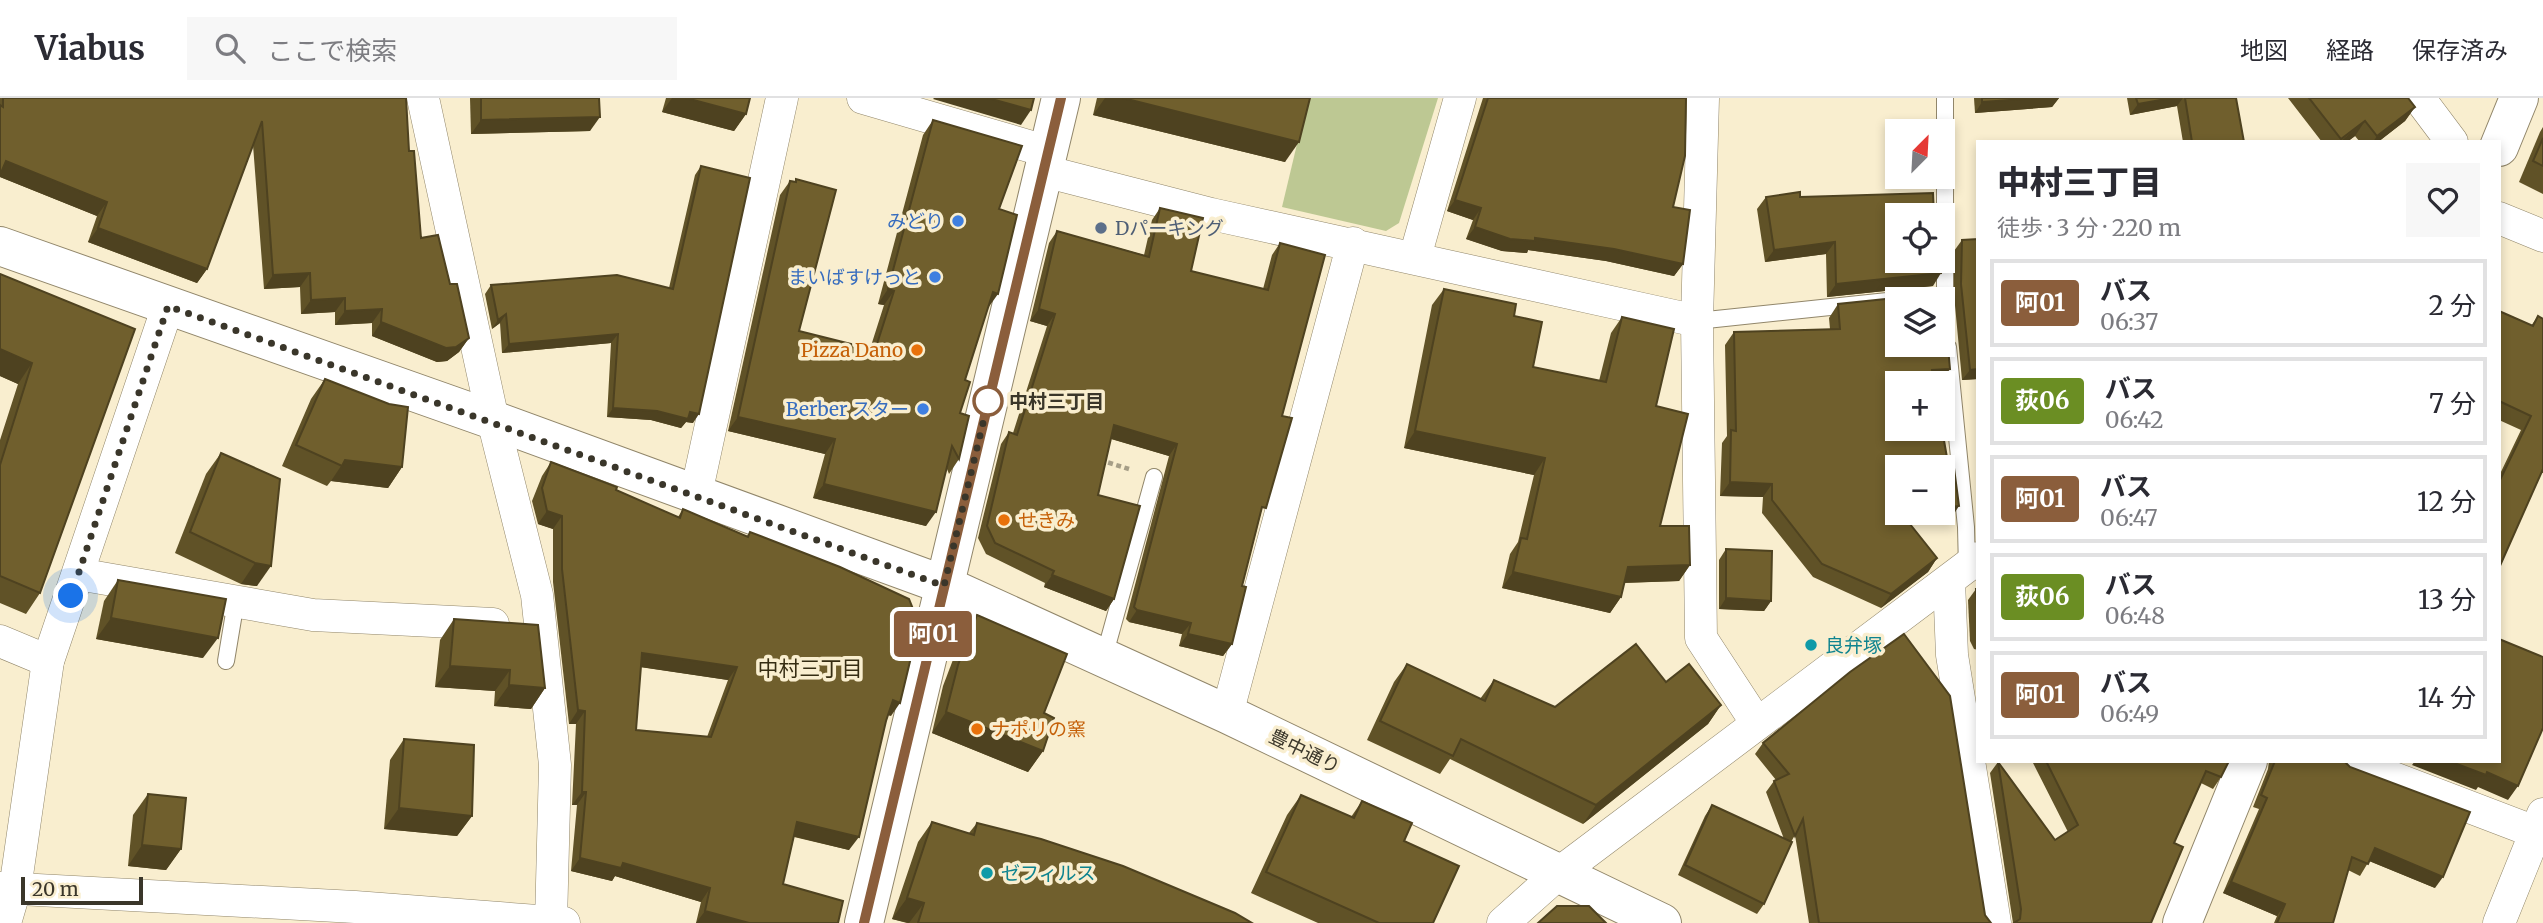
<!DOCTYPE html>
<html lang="ja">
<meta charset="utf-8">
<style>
body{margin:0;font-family:Merriweather,"Noto Sans JP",serif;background:#f7f7f7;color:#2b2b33;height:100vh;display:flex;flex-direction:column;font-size:26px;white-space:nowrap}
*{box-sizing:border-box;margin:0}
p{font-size:23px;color:#7c7c81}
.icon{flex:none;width:38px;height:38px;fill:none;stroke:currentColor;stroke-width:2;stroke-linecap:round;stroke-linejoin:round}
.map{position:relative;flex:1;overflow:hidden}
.details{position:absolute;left:1976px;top:42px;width:525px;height:623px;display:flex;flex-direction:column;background:#fff;border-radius:0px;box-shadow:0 4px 10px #0003}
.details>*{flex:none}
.badge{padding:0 14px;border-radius:5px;font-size:24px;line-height:46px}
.needle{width:46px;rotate:24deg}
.buttons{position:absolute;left:1885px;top:21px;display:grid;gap:14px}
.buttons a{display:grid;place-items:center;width:70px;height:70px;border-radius:0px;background:#fff;box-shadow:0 4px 10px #0003;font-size:35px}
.scale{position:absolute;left:21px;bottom:18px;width:122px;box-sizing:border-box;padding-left:7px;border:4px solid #3a362a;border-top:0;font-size:19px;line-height:24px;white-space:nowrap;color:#3a362a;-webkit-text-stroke:5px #f9eecf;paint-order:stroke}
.you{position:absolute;width:35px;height:35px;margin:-18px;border:5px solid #fff;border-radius:50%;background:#1a73e8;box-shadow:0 0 0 10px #1a73e833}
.map>.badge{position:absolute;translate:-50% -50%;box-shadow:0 0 0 4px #fff}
.round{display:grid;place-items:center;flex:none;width:74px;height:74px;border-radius:0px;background:#f7f7f7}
.headline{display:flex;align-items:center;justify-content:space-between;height:119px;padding:0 21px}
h1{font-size:33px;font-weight:800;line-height:52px}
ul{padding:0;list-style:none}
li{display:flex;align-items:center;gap:21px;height:88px;margin:0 14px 10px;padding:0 7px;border:4px solid #e1e1e2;border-radius:0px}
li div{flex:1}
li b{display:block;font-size:26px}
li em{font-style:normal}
li .badge{min-width:77px;font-weight:700;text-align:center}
header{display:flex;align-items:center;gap:42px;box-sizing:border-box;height:98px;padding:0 35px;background:#fff;border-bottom:2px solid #e1e1e2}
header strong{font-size:33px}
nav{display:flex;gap:38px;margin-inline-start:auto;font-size:24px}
.search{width:490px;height:63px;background:#f7f7f7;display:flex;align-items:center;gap:18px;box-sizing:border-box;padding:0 24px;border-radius:0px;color:#7c7c81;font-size:26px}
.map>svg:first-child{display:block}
.green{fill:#bdc893}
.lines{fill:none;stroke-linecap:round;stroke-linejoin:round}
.service-casing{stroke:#91866a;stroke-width:18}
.minor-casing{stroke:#91866a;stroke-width:33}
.tertiary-casing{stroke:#91866a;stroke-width:40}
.secondary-casing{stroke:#91866a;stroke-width:40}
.path{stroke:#a69e87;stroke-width:4.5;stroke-dasharray:5 3.5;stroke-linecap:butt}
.service{stroke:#fff;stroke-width:16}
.minor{stroke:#fff;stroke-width:32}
.tertiary{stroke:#fff;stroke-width:38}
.secondary{stroke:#fff;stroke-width:38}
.wall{fill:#605227;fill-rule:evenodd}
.shaded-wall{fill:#4e4220}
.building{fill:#705f2d;stroke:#4e4220;stroke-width:2;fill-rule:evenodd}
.line-casing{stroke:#fff;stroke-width:16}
.line{stroke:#8b5e3c;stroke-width:10}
.walk{stroke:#3a362a;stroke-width:7;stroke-dasharray:0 12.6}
.shop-dot{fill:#3f7fe0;stroke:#f9eecf;stroke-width:2.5}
.service-dot{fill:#5c6f8a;stroke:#f9eecf;stroke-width:2.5}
.food-dot{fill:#e8710a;stroke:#f9eecf;stroke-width:2.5}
.stop-dot{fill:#fff;stroke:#8b5e3c;stroke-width:3.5}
.culture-dot{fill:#0f9aa8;stroke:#f9eecf;stroke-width:2.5}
.labels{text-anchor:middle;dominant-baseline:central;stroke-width:7;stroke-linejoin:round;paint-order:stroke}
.shop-label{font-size:19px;fill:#366cbe;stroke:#f9eecf;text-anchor:end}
.service-label{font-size:19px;fill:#4e5e75;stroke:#f9eecf;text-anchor:start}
.food-label{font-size:19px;fill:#c56008;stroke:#f9eecf;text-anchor:start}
.stop-label{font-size:19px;font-weight:bold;fill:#3a362a;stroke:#f9eecf;text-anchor:start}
.culture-label{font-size:19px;fill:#0d838f;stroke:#f9eecf;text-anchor:start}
.street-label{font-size:19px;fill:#3a362a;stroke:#f9eecf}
.neighbourhood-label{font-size:21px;fill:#352c12;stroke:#f9eecf}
</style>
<header>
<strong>Viabus</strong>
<div class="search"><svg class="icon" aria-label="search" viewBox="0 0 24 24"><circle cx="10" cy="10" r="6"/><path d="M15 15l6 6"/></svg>ここで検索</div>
<nav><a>地図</a><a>経路</a><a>保存済み</a></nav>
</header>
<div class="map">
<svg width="2543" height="825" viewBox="0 0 2543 825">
<rect width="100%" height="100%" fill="#f9eecf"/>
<path class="green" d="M1308 0H1438L1399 125 1386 133 1282 109Z"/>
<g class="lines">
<defs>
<g id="service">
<path d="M1945 0V217"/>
<path d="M1697 223 1897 202"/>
<path d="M1948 249 1966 429 1967 470"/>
<path d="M1104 559 1154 379"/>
<path d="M226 563 236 503"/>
</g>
<g id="minor">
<path d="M423 0 493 322 537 497 555 667 551 825"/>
<path d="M863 0 1049 54"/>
<path d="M1703 0 1697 223 1701 540 1756 624"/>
<path d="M2419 0 2452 44"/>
<path d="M1044 73 1211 116 1697 223"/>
<path d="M2499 120 2543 138"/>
<path d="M1415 159 1460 0"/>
<path d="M696 396 782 0"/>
<path d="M78 476 313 517 493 526"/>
<path d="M1949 483 1952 557 1995 825"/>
<path d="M0 543 48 563"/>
<path d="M1227 616 1353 145"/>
<path d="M2349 663 2543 737"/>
<path d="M0 790 355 809 564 825"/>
<path d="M5 825 15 791 48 563 168 208"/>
<path d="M1503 825 1559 775 1978 460"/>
<path d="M2499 825 2543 716"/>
</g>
<g id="tertiary">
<path d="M2499 49 2519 0"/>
<path d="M0 148 493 322 944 487 1227 616 1662 825"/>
<path d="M2182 825 2248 663"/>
</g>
<path id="secondary" d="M864 825 1061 0"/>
</defs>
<use href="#service" class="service-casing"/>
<use href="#minor" class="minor-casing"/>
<use href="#tertiary" class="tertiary-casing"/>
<use href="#secondary" class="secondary-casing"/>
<path class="path" d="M1100 362 1129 371"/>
<use href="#service" class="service"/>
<use href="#minor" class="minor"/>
<use href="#tertiary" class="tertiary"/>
<use href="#secondary" class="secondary"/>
</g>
<g class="wall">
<path d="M0 0H406L409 53 421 140 450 186 469 240 459 254 447 263 437 264 372 238V225L335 227V214L301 216 300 189 264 191 253 47 207 171 197 185 88 144 97 118 0 79Z"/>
<path d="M470 0H599L590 33 471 36Z"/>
<path d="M666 0H750L746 16 734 33 662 14Z"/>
<path d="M1097 0H1310L1285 64 1093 17Z"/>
<path d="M1483 0H1686L1673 109 1683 166 1674 178 1606 163 1528 152 1527 155 1502 153 1466 141 1473 122 1447 113Z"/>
<path d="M1974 0H2059L2052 9 1975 15Z"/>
<path d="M2127 0H2236L2244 44H2183L2177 8 2130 17Z"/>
<path d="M2288 0H2408L2415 9 2405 23 2378 44H2360L2355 38 2347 44H2322Z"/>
<path d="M933 22 999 111 988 210 965 282 960 315 959 361 949 376 947 371 926 428 813 400 825 356 728 333 780 97 790 83 795 84 796 81 799 233 870 251 884 207 878 206 923 37Z"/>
<path d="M2543 29V96L2519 84 2540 34Z"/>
<path d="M701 68 693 325 686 324 681 330 651 322 607 319 611 245 502 255 500 225 492 231 485 196 491 187 669 190 695 77Z"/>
<path d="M1766 99H1800L1933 188 1827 199 1826 156 1765 164 1757 111Z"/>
<path d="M1160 110 1191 173 1263 191 1272 157 1280 145 1282 318 1260 419 1242 488 1232 546 1223 558 1179 548 1182 536 1129 524 1126 521 1169 358 1111 341 1098 397 1114 501 1106 513 1044 489 1045 485 986 456 978 440 1001 346 1009 334 1013 335 1047 228 1030 223 1049 145 1057 133 1144 157 1152 122Z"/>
<path d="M1978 141V281L1962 282 1954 197V153L1962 142Z"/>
<path d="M0 176 135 231 40 495 26 516 0 505V342L18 286 0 278Z"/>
<path d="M1444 191 1514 218 1533 269 1599 283 1611 235 1622 219 1656 308 1660 428 1690 467 1679 483 1624 485 1621 499 1610 515 1502 490 1510 456 1518 444 1534 377 1404 350 1432 207Z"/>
<path d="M1838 206 1941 284H1934L1950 422 1910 427 1937 460 1928 474 1881 510 1813 479 1762 415 1763 399 1720 398 1722 345 1727 338 1725 247 1734 234 1830 231 1829 220Z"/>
<path d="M2499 213 2531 228 2538 218 2543 221V375H2541L2499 470V378L2521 332 2499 322Z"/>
<path d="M325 281 402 369 388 390 331 383 327 388 282 368 311 301Z"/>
<path d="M221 355 280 381 257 488 241 486 175 455 206 376Z"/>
<path d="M551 364 678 419 683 411 747 438 750 434 891 618 888 617 849 752 794 739 783 786 838 825H696L701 804 615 778 612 783 571 773 577 707H572L576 626H569L553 484V431L538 426 532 403 542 378ZM641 569 728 582 707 639 636 632Z"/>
<path d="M1726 451 1771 503 1764 513 1719 511V462Z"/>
<path d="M118 482 203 560 96 541 104 503Z"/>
<path d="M1976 491H1978V552L1974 551 1970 543 1968 502Z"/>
<path d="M977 517 1043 653 1028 674 932 635 943 588 962 538Z"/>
<path d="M454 521 545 590 531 611 494 608 495 593 435 589 440 542Z"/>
<path d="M1407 566 1480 601 1494 582 1555 609 1666 584 1721 607 1708 626 1583 726 1450 661 1440 676 1367 642 1394 584Z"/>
<path d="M404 641 472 718 457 738 384 731 390 662Z"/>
<path d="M1763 645 1985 817 1991 825H1809L1795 737 1791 744 1764 806 1757 816 1678 777 1705 718 1712 707 1784 741 1766 694 1774 683 1776 682 1755 656Z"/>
<path d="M2032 663H2229L2221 679 2213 691 2201 685 2174 745 2151 825H2013L1990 675 1998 664 2055 742 2068 734Z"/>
<path d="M2269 663H2344L2435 790 2369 763 2360 778 2348 772 2333 825H2274L2277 818 2223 795 2259 711 2253 709 2268 671Z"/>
<path d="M148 696 181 751 166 772 128 768 133 717Z"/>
<path d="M1301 697 1351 719 1362 703 1404 743 1433 825H1318L1251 795 1287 717Z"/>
<path d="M932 724 969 735 977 725 1252 825H907L892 821 918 744Z"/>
</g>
<g class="shaded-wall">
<path d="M672 0H686L746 16 734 33 662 14Z"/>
<path d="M934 0H988L1031 12 1021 27 933 1Z"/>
<path d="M1105 0H1123L1299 44 1285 64 1093 17Z"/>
<path d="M2039 0H2059L2052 9 1975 15 1982 4Z"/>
<path d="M2172 0H2183L2177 8 2130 17 2138 6Z"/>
<path d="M2415 9 2405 23 2378 44H2373L2377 38Z"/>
<path d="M600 19 590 33 471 36 481 22Z"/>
<path d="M2365 23 2355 38 2347 44H2340Z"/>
<path d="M6 63 107 104 97 118 0 79V71Z"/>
<path d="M1455 102 1481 110 1473 122 1447 113Z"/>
<path d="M1475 129 1535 140 1614 151 1683 166 1674 178 1606 163 1528 152 1527 155 1502 153 1466 141Z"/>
<path d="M98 130 207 171 197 185 88 144Z"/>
<path d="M1835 144 1826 156 1765 164 1774 152Z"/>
<path d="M310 175 300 189 264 191 273 177Z"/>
<path d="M1941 175 1933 188 1827 199 1836 186Z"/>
<path d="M888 191 894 193 884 207 878 206Z"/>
<path d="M993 194 998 196 988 210Z"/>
<path d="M345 200 335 214 301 216 311 202Z"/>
<path d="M382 211 372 225 335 227 345 213Z"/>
<path d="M1039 211 1055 216 1047 228 1030 223Z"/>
<path d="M506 216 500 225 492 231 498 222Z"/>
<path d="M381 224 469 240 459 254 447 263 437 264 372 238Z"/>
<path d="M618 236 611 245 502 255 509 246Z"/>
<path d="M0 251 32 265 18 286 0 278Z"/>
<path d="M1950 271 1941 284 1922 285 1932 272Z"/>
<path d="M1978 271V281L1962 282 1970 272Z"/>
<path d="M613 310 690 314 699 316 693 325 686 324 681 330 651 322 607 319Z"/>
<path d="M738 319 835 341 825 356 728 333Z"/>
<path d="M1114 327 1177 346 1169 358 1105 339Z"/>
<path d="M1415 333 1545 360 1534 377 1404 350Z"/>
<path d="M345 362 402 369 388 390 331 383Z"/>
<path d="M1730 384 1772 386 1763 399 1720 398Z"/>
<path d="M824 386 936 414 926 428 813 400Z"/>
<path d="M1959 408 1950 422 1892 429 1902 416 1942 415V410Z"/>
<path d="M547 413 562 418 553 431 538 426Z"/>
<path d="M1937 460 1928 474 1881 510 1891 496Z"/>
<path d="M255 465 271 468 257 488 241 486Z"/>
<path d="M1690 467 1679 483 1617 485 1628 469Z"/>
<path d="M1513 474 1621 499 1610 515 1502 490Z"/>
<path d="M1052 477 1114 501 1106 513 1044 489Z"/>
<path d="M1726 500 1771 503 1764 513 1719 511Z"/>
<path d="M1137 512 1191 525 1182 536 1129 524Z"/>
<path d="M111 520 218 540 203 560 96 541Z"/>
<path d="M1188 536 1232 546 1223 558 1179 548Z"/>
<path d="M642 555 737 569 728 582 633 568Z"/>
<path d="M450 568 510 572 495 593 435 589Z"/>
<path d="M509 587 545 590 531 611 494 608Z"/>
<path d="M893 602 900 605 891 618 884 615Z"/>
<path d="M1721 607 1708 626 1583 726 1596 707Z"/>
<path d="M578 612 585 613 576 626H569Z"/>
<path d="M946 614 1043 653 1028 674 932 635Z"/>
<path d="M2415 663H2449L2487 674 2518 688 2508 702 2478 689 2476 692 2412 667Z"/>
<path d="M582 694H586L577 707H572Z"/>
<path d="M399 710 472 718 457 738 384 731Z"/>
<path d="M797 724 859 739 849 752 788 737Z"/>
<path d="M142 747 181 751 166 772 128 768Z"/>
<path d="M2375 750 2443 779 2435 790 2367 762Z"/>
<path d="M580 760 623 765 710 790 701 804 615 778 612 783 571 773Z"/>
<path d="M2231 784 2285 806 2277 818 2223 795Z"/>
<path d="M907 800 924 805 909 825 892 821Z"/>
<path d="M705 813 749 825H696Z"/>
</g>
<g class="building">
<path d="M3 0H406L409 53H414L421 140 438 137 450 186H457L469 240 456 249 446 250 381 224 382 211 345 213V200L311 202 310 175 273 177 262 23 207 171 98 130 107 104 6 63 0 77V7L3 9Z"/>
<path d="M481 0H599L600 19 481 22Z"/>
<path d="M686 0H750L746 16Z"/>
<path d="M988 0H1034L1031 12Z"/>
<path d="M1123 0H1310L1299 44Z"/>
<path d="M1488 0H1686L1685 58 1673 109 1690 112 1683 166 1614 151 1535 140V143L1510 141 1475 129 1481 110 1455 102Z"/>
<path d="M1982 0H2039L1982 4Z"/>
<path d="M2136 0H2172L2138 6Z"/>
<path d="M2185 0H2236L2244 44H2192Z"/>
<path d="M2309 0H2408L2415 9 2377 38 2365 23 2341 41Z"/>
<path d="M933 22 1022 48 999 111 1017 117 998 196 993 194 965 282 970 284 960 315 969 318 959 361 952 348 936 414 824 386 835 341 738 319 790 83 796 84V81L836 92 799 233 875 252 894 193 888 191Z"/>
<path d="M2543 40V68L2533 63Z"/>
<path d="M701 68 750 80 699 316 690 314 688 321 657 313 613 310 618 236 509 246 506 216 498 222 491 187 617 177 673 191Z"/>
<path d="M1800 94V99L1933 95 1934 117H1897V163H1941V175L1836 186 1835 144 1774 152 1766 99Z"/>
<path d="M1160 110 1203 120 1191 173 1268 192 1280 145 1325 157 1282 318 1292 320 1266 410 1262 409 1242 488 1246 489 1232 546 1188 536 1191 525 1137 512 1134 509 1177 346 1114 327 1098 397 1140 408 1114 501 1052 477 1054 473 995 445 987 428 1009 334 1017 337 1055 216 1039 211 1057 133 1149 159Z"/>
<path d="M1978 141V271L1970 272 1961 186 1962 142Z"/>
<path d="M0 176 135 231 40 495 0 478V367L32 265 0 251Z"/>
<path d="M1444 191 1516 206 1514 218 1542 224 1533 269 1606 284 1622 219 1674 231 1656 308 1688 316 1660 428H1689L1690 467 1628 469 1621 499 1513 474 1521 440 1527 441 1545 360 1415 333Z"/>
<path d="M1943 195 1950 271 1932 272 1934 285H1897V331H1942L1949 371 1954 370 1959 408 1942 410V369H1897V415H1908L1902 416 1937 460 1891 496 1822 466 1772 402V386L1730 384 1731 332 1736 333 1734 234 1840 231 1838 206ZM1897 201H1942V247H1897Z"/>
<path d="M2499 213 2533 228 2538 218 2543 221V371L2499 470V384L2531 318 2499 303Z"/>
<path d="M325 281 389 306 408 309 402 369 345 362 342 368 296 347Z"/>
<path d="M221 355 280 381 271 468 255 465 190 434Z"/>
<path d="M551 364 617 389 616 392 680 420 683 411 748 439 750 434 840 469 909 501 919 526 900 605 893 602 886 623 859 739 797 724 783 786 843 803 838 825H749L705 813 710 790 623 765 621 770 580 760 586 694H582L585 613 578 612 562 471V418L547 413 542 390ZM642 555 737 569 711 639 636 632Z"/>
<path d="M1726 451 1772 453 1771 503 1726 500Z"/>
<path d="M118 482 226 501 218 540 111 520Z"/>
<path d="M1976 491H1978V523Z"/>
<path d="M977 517 1067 556 1044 615 1054 620 1043 653 946 614 958 567Z"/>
<path d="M454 521 538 527 545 590 509 587 510 572 450 568Z"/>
<path d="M1904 536 1950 598 1985 817 1991 825H1819L1803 721 1795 738 1774 683 1789 676 1763 645 1850 574Z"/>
<path d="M2499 541 2543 559V630L2518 688 2487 674 2486 677 2449 663H2499Z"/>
<path d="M1636 546 1666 584 1689 566 1721 607 1596 707 1461 641 1453 658 1380 623 1407 566 1485 603 1494 582 1555 609Z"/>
<path d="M404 641 474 647 472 718 399 710Z"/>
<path d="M2046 663H2229L2221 679 2206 673 2174 745 2183 749 2151 825H2014L2020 821 2021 811 1998 664 2055 742 2078 727Z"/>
<path d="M2275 663H2344L2350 669 2470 714 2443 779 2375 750 2368 766 2352 759 2333 825H2277L2285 806 2231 784 2267 700 2261 697Z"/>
<path d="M148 696 186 700 181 751 142 747Z"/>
<path d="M1301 697 1354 720 1362 703 1412 725 1404 743 1459 768 1433 825H1379L1266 774Z"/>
<path d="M1712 707 1792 744 1764 806 1685 767Z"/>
<path d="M932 724 974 737 977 725 1041 741 1123 768 1235 815 1252 825H918L924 805 907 800Z"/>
<path d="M1557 808H1589L1606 825H1538Z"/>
</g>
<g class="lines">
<defs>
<path id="line" d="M864 825 1061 0"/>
</defs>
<use href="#line" class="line-casing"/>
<use href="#line" class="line"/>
<path class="walk" d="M71 498 168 208 944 488 989 300 988 303"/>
</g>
<g class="shop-dot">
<circle cx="958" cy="123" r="7"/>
<circle cx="935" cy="179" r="7"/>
<circle cx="923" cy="311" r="7"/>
</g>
<circle class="service-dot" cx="1101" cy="130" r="7"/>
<g class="food-dot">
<circle cx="917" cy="252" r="7"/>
<circle cx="1004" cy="422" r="7"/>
<circle cx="977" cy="631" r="7"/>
</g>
<circle class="stop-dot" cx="988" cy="303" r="14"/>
<g class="culture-dot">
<circle cx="1811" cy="547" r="7"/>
<circle cx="987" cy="775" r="7"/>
</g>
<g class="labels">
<g class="shop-label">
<text x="944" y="123">みどり</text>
<text x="921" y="179">まいばすけっと</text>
<text x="909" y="311">Berber スター</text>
</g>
<g class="service-label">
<text x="1115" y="130">Dパーキング</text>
</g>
<g class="food-label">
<text x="903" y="252" text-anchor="end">Pizza Dano</text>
<text x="1018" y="422">せきみ</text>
<text x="991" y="631">ナポリの窯</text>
</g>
<g class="stop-label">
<text x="1009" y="303">中村三丁目</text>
</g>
<g class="culture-label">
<text x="1825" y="547">良弁塚</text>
<text x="1001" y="775">ゼフィルス</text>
</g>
<g class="street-label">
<text transform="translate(1305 653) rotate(26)">豊中通り</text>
</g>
<g class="neighbourhood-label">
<text x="810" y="570">中村三丁目</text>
</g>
</g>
</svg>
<div class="buttons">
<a><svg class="needle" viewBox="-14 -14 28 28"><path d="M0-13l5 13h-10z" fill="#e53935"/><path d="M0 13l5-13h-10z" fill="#7c7c81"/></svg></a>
<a><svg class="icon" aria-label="locate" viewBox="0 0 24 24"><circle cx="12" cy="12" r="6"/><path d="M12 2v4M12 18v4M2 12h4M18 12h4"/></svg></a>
<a><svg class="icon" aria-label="layers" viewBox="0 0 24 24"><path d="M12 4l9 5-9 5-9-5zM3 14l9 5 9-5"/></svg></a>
<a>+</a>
<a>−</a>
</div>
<div class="scale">20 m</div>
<div class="you" style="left:71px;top:498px"></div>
<b class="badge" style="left:933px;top:536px;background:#8b5e3c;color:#fff">阿01</b>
<section class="details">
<div class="headline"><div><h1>中村三丁目</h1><p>徒歩 · 3 分 · 220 m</p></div><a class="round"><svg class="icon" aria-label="heart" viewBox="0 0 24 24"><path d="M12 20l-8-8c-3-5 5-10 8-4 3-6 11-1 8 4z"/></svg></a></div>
<ul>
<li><span class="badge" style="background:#8b5e3c;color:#fff">阿01</span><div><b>バス</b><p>06:37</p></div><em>2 分</em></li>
<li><span class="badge" style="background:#6b8e23;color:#fff">荻06</span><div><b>バス</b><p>06:42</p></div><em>7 分</em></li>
<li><span class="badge" style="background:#8b5e3c;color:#fff">阿01</span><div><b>バス</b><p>06:47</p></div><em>12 分</em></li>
<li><span class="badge" style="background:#6b8e23;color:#fff">荻06</span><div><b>バス</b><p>06:48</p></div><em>13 分</em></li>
<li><span class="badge" style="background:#8b5e3c;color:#fff">阿01</span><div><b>バス</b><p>06:49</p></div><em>14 分</em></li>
</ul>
</section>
</div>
